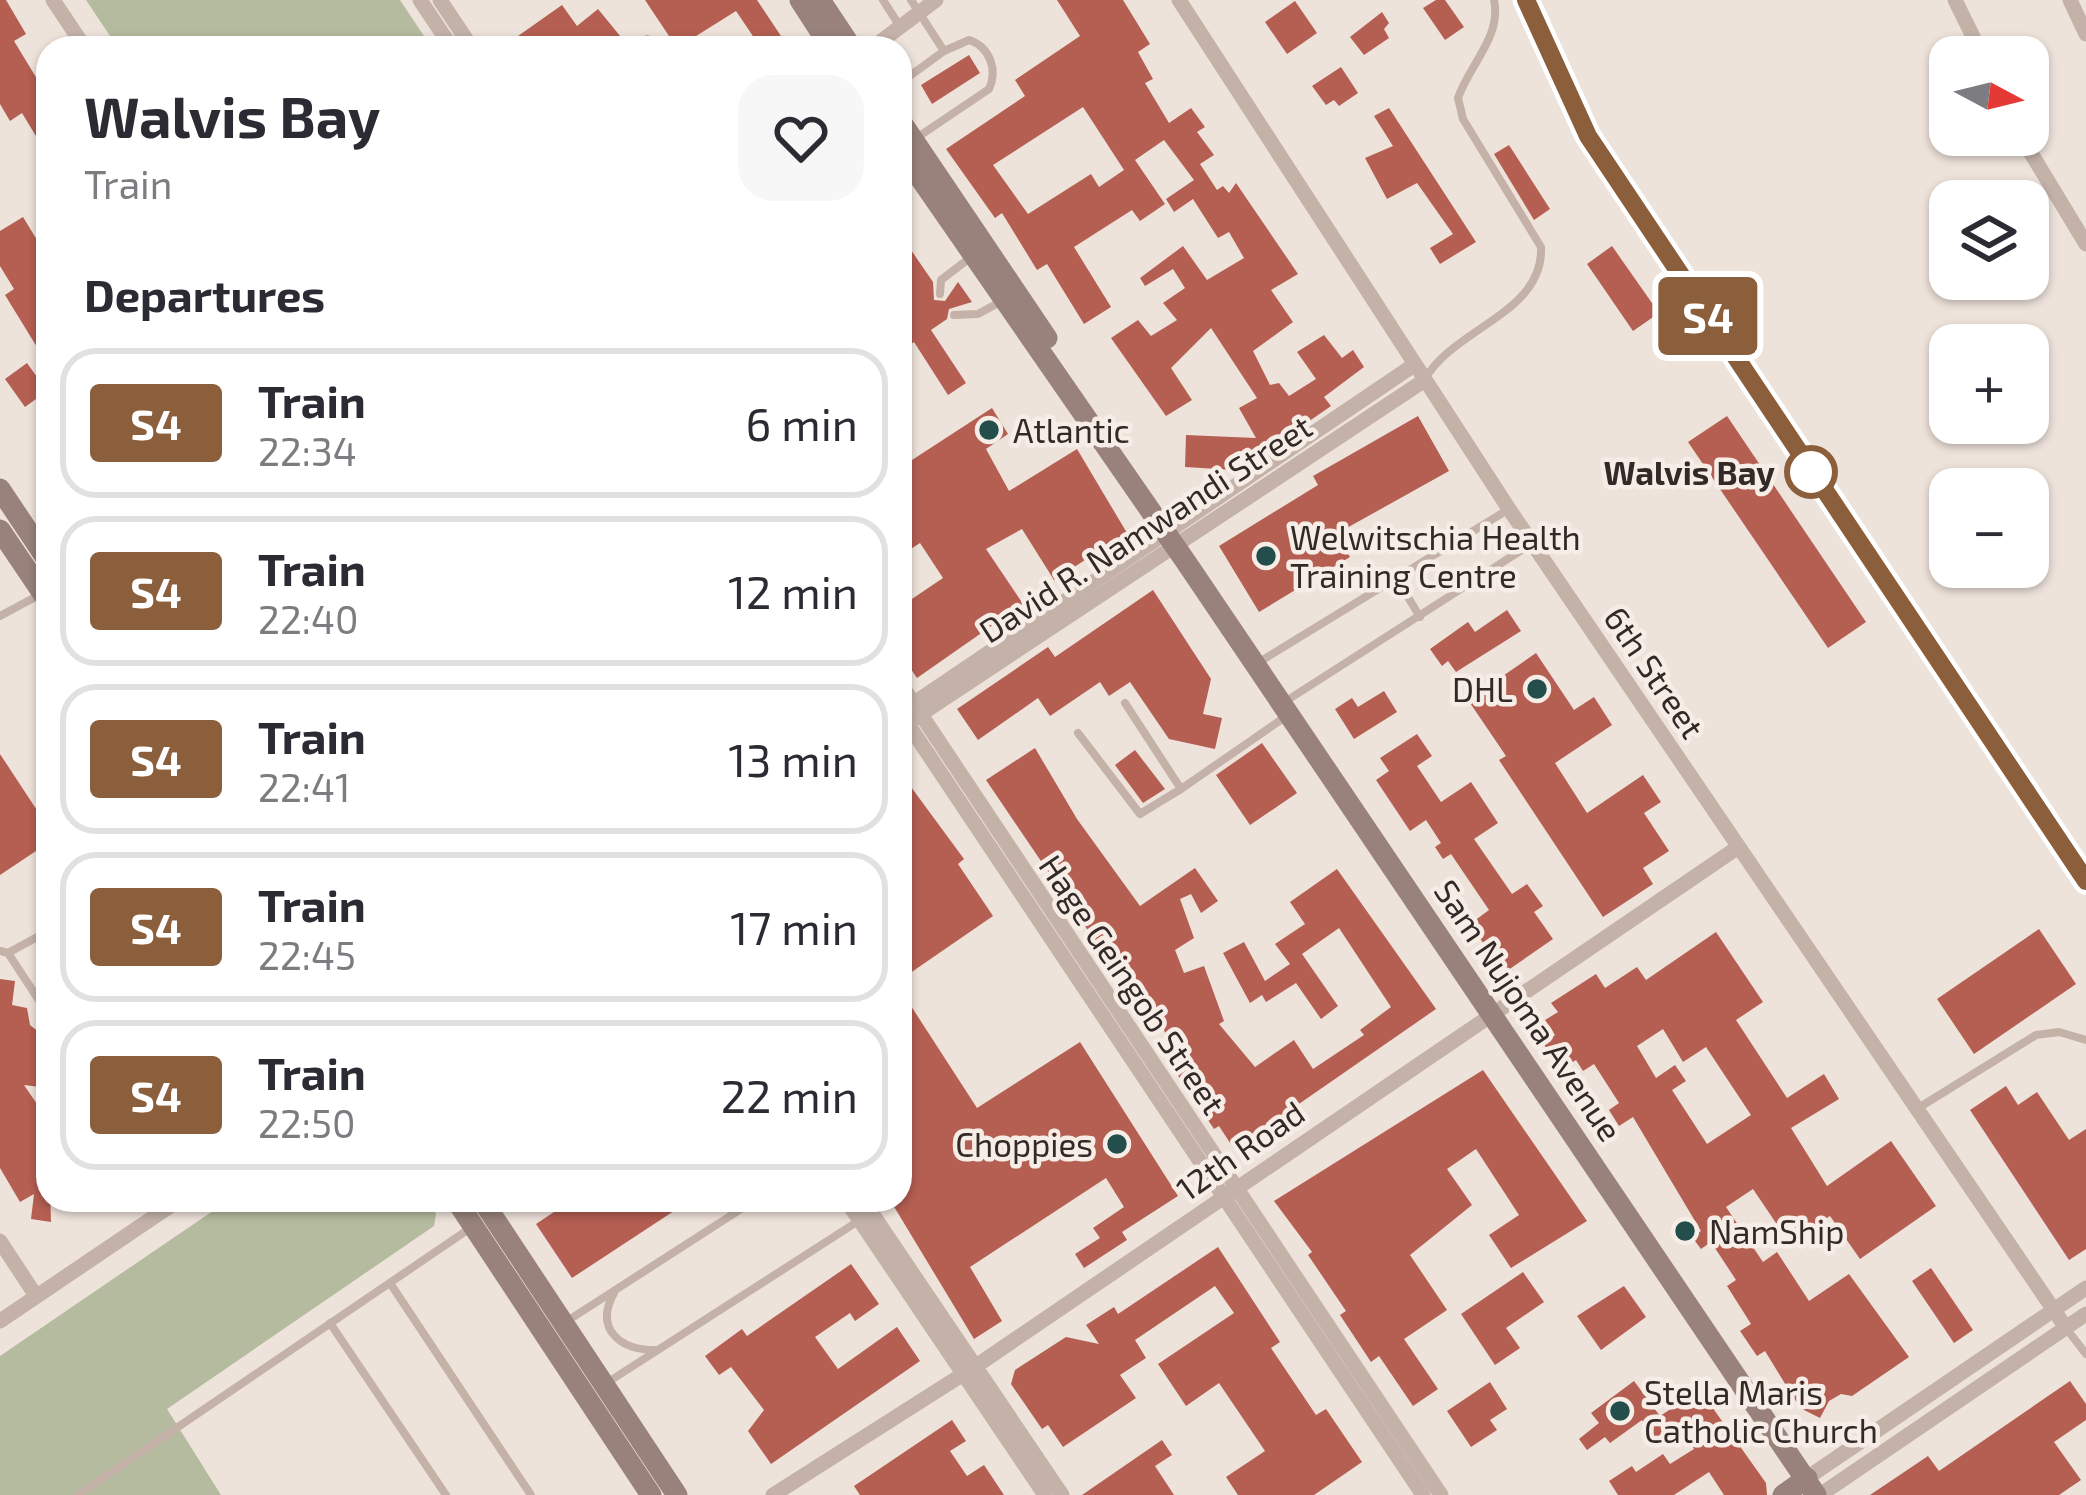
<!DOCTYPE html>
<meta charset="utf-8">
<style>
body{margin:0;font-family:"Exo 2",sans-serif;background:#f7f7f7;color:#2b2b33;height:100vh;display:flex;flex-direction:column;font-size:45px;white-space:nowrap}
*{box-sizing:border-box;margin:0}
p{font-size:39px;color:#7c7c81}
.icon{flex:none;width:66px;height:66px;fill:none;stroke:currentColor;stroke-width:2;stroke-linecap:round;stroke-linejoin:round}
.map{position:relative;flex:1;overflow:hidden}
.side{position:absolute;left:36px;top:36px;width:876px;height:1176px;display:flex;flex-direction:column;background:#fff;border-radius:36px;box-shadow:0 3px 9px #0004}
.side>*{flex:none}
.badge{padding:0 24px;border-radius:9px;font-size:42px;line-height:78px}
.needle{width:78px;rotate:97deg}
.buttons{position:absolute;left:1929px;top:36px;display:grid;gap:24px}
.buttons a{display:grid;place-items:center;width:120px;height:120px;border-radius:24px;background:#fff;box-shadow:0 3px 9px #0004;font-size:60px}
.map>.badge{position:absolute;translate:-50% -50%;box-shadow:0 0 0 6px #fff}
h2{padding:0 48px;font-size:45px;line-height:108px}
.round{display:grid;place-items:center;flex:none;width:126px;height:126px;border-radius:36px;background:#f7f7f7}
.summary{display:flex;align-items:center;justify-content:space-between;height:204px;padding:0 48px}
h1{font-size:57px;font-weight:700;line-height:90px}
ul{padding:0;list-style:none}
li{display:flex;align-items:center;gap:36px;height:150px;margin:0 24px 18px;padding:0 24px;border:6px solid #e1e1e2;border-radius:36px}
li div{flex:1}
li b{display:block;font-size:45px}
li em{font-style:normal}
li .badge{min-width:132px;font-weight:700;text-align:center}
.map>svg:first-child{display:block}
.green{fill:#b5bb9e}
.building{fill:#b55e52;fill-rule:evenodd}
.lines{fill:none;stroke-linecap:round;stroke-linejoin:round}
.lane{stroke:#c4b2a9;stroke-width:8}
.street{stroke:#c4b2a9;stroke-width:15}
.secondary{stroke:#98827b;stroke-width:21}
.rail-casing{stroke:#332a28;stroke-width:9}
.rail{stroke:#f6ede7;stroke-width:4.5;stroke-dasharray:14;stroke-linecap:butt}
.line-casing{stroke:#fff;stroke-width:27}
.line{stroke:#8b5e3c;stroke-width:18}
.poi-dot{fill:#234e4c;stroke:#f6ede7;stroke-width:4.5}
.stop-dot{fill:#fff;stroke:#8b5e3c;stroke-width:6}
.labels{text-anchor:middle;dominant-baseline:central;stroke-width:9;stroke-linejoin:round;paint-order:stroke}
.poi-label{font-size:33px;fill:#332a28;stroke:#f6ede7;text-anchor:start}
.stop-label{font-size:33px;font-weight:bold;fill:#332a28;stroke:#f6ede7;text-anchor:end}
.street-label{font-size:33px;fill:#332a28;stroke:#f6ede7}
</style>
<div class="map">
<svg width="2086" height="1495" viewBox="0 0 2086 1495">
<rect width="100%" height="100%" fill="#eee3db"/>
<g class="green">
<path d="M86 0H400L432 48H118Z"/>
<path d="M229 1200H427L436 1214 434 1226 167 1409 221 1495H0V1356Z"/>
</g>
<g class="building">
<path d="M0 0H6L26 34 14 41 48 97V156L22 113 10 121 0 104Z"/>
<path d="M645 0H757L789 48H761L736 11 677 48Z"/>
<path d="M1057 0H1123L1150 44 1138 52 1153 79 1145 83 1169 123 1191 108 1205 127 1197 132 1214 155 1200 164 1217 190 1223 186 1229 193 1236 183 1298 274 1271 290 1293 322 1253 351 1270 385 1279 383 1289 396 1316 379 1297 352 1324 335 1342 358 1353 350 1364 367 1324 397 1331 406 1298 429 1295 424 1234 470 1185 467 1186 435 1256 438 1239 408 1257 398 1211 328 1171 368 1192 400 1166 416 1111 338 1138 320 1151 336 1177 320 1163 303 1185 288 1173 269 1145 286 1140 278 1183 246 1207 280 1244 258 1229 232 1218 238 1193 199 1174 212 1166 199 1194 180 1164 140 1135 160 1165 204 1140 221 1132 210 1074 247 1111 307 1084 324 1047 264 1037 270 1002 213 995 218 946 149 1025 96 1015 80 1080 36ZM1083 107 1124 170 1099 187 1091 174 1028 214 993 165Z"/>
<path d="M1436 0H1445L1464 27 1445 40 1423 8Z"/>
<path d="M1295 1 1317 33 1287 54 1265 22Z"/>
<path d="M562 5 577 26 598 9 625 42 609 48H526L518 36Z"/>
<path d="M1382 12 1389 23 1384 29 1389 38 1364 55 1350 37Z"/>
<path d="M969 55 980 73 932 104 921 85Z"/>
<path d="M1341 67 1358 93 1339 106 1334 100 1326 105 1312 86Z"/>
<path d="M1389 108 1476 242 1440 264 1430 248 1453 234 1417 183 1387 199 1365 158 1393 146 1374 116Z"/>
<path d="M1509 145 1550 209 1534 220 1494 154Z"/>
<path d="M23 217 48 258 41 267 48 278V365L5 295 14 289 0 266V231Z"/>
<path d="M900 234 933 282 934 300 945 301 958 282 972 302 949 309 947 319 931 330 966 383 948 395 914 342 900 352Z"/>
<path d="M1612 246 1659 313 1633 331 1587 264Z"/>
<path d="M27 363 47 391 25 407 5 379Z"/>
<path d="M992 408 1008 434 986 449 1009 491 1077 449 1127 533 1054 580 1022 529 986 549 1023 604 917 678 900 653V607L943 578 920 543 900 556V440L912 460Z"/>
<path d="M1418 416 1449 471 1336 534 1350 557 1259 612 1219 546 1318 485 1313 476Z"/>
<path d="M1727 416 1866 622 1828 648 1688 442Z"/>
<path d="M1153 590 1211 679 1203 714 1222 718 1215 749 1169 739 1130 682 1109 696 1100 682 1050 716 1038 698 978 740 957 709 1048 647 1055 657Z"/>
<path d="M1507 610 1521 631 1456 672 1448 661 1442 666 1430 649 1468 622 1475 632Z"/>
<path d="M1536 653 1574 710 1594 697 1612 725 1555 763 1587 813 1643 775 1661 802 1644 813 1669 851 1643 868 1653 884 1603 917 1499 760 1506 756 1468 700Z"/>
<path d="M1384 691 1397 712 1354 739 1335 709 1352 698 1358 707Z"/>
<path d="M1417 734 1432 756 1417 766 1441 802 1471 782 1498 823 1474 839 1512 894 1527 884 1543 906 1534 912 1553 939 1504 973 1470 924 1489 910 1451 854 1443 859 1435 847 1441 843 1426 820 1410 831 1376 780 1389 771 1380 758Z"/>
<path d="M1262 743 1297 793 1250 825 1216 775Z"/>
<path d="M1035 748 1077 819 1140 906 1195 868 1218 901 1201 913 1191 894 1180 899 1194 938 1175 950 1184 973 1204 966 1224 1021 1219 1024 1255 1067 1294 1040 1313 1069 1364 1035 1360 1030 1391 1007 1339 928 1302 954 1338 1006 1321 1019 1296 983 1266 1002 1262 995 1250 1003 1223 953 1244 942 1265 981 1290 964 1275 944 1305 924 1290 902 1337 869 1436 1009 1234 1149 1219 1126 1214 1129 1159 1047 1168 1041 1155 1004 1146 1007 1135 978 1125 985 986 780Z"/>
<path d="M1135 750 1165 789 1143 803 1115 765Z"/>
<path d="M0 754 48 827V843L0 875Z"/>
<path d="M900 772 964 859 958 864 993 916 900 980Z"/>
<path d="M2039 929 2076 984 1974 1054 1937 999Z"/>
<path d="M1716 932 1763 1002 1736 1020 1787 1098 1824 1074 1839 1099 1791 1128 1827 1186 1891 1141 1936 1206 1860 1259 1830 1216 1788 1241 1753 1189 1726 1207 1763 1262 1777 1252 1809 1301 1849 1274 1909 1357 1852 1396 1841 1394 1829 1401 1820 1418 1800 1408 1765 1351 1757 1356 1740 1331 1751 1324 1727 1286 1736 1280 1711 1242 1701 1249 1692 1237 1701 1231 1633 1117 1619 1126 1609 1110 1619 1103 1594 1064 1583 1071 1576 1060 1560 1070 1543 1043 1555 1035 1545 1020 1558 1012 1551 1003 1596 974 1605 988 1637 967 1646 980ZM1663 1029 1683 1062 1706 1047 1751 1115 1707 1144 1672 1090 1686 1081 1675 1065 1656 1078 1637 1046Z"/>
<path d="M0 979 15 981 12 1005 27 1008 30 1025 45 1037 48 1088 24 1085 48 1120 51 1222 31 1219 34 1194 20 1202 0 1168Z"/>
<path d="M900 989 977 1108 1080 1042 1178 1196 1122 1232 1127 1240 1084 1268 1075 1254 1100 1238 1093 1228 1124 1207 1106 1178 970 1267 1002 1321 974 1339 890 1200H900Z"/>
<path d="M1483 1070 1587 1221 1511 1268 1489 1235 1519 1215 1476 1149 1447 1169 1472 1205 1410 1255 1447 1310 1404 1339 1438 1389 1413 1406 1379 1356 1371 1362 1340 1315 1346 1311 1308 1255 1312 1252 1274 1201Z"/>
<path d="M2006 1086 2018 1105 2037 1092 2069 1140 2086 1129V1249L2069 1260 1970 1110Z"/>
<path d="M572 1200H671L677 1209 572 1278 536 1224Z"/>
<path d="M1218 1247 1280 1342 1271 1348 1316 1415 1326 1409 1362 1462 1314 1495H1238L1226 1477 1265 1451 1219 1383 1186 1406 1158 1364 1234 1313 1215 1286 1135 1340 1146 1358 1120 1375 1136 1398 1063 1447 1048 1425 1042 1429 1011 1384 1015 1370 1066 1337 1099 1344 1086 1325 1114 1307 1118 1314Z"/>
<path d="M851 1264 879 1304 855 1321 850 1313 815 1337 838 1369 897 1327 920 1361 771 1464 748 1431 764 1410 731 1367 719 1375 705 1356 742 1329 747 1336Z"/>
<path d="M1931 1268 1973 1330 1954 1343 1912 1281Z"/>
<path d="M1523 1272 1544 1302 1506 1328 1520 1348 1495 1365 1461 1314Z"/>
<path d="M1624 1286 1646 1317 1601 1350 1577 1316Z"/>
<path d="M1634 1381 1660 1416 1700 1390 1766 1483 1767 1495H1724L1709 1472 1674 1495H1618L1609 1481 1632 1466 1636 1472 1663 1454 1670 1464 1694 1449 1678 1423 1654 1439 1642 1420 1610 1443 1605 1437 1587 1450 1579 1439 1599 1423 1591 1413Z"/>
<path d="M2070 1381 2086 1404V1420L2054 1442 2081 1480 2059 1495H1870L1928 1456 1939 1471Z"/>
<path d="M1490 1382 1507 1409 1490 1420 1497 1430 1471 1447 1447 1411Z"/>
<path d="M952 1420 966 1441 950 1451 967 1476 984 1465 1004 1495H860L854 1486Z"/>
<path d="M1162 1440 1172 1455 1155 1466 1174 1495H1082Z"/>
</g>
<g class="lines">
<g class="lane">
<path d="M883 0 899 25"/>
<path d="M911 0 944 51"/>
<path d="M633 48 647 39"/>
<path d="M900 83 944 51 969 40C990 47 998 70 989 89L915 139"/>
<path d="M940 294 941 280 971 257"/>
<path d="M954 315 978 314 1002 301"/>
<path d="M1425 379C1454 328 1544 313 1541 247L1463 119 1458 98C1469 65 1502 37 1494 0"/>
<path d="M1397 579 1420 617"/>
<path d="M0 616 41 594"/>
<path d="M1256 664 1509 509"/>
<path d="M1286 701 1531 544"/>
<path d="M1125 703 1181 789 1288 715"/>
<path d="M1078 733 1140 814 1181 789"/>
<path d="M0 951 8 953 48 1014"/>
<path d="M8 953 48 931"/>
<path d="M1920 1107 2036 1035 2059 1032 2086 1040"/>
<path d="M390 1283 531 1495"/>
<path d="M614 1293C594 1329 620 1350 655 1350"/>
<path d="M330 1323 446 1495"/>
<path d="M564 1323 755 1200"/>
<path d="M2066 1328 2086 1354"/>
<path d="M605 1384 860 1220"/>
<path d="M78 1495 469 1229"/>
</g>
<g class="street">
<path d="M53 0 85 48"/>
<path d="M420 0 452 48"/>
<path d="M440 0 472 48"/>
<path d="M1179 0 1509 509 2066 1328"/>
<path d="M1955 0 1983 57"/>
<path d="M2070 0 2086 34"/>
<path d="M872 48 936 0"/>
<path d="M2020 135 2086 244"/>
<path d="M900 683 1441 1495"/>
<path d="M907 708 1414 365"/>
<path d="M900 712 1423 1495"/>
<path d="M912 720 1425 380"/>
<path d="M846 1200 1045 1495"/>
<path d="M863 1200 1062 1495"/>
<path d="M0 1241 36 1296"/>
<path d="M0 1321 179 1200"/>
<path d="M1807 1478 2086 1288"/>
<path d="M773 1495 976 1366 1737 848"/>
<path d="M1820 1495 2086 1314"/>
</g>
<g class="secondary">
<path d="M800 0 831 48"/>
<path d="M820 0 852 48"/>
<path d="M900 120 1047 338"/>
<path d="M900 149 1186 562 1816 1495"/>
<path d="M0 489 48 561"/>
<path d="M0 530 48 601"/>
<path d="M456 1200 651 1495"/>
<path d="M482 1200 677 1495"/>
<path d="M1783 1495 1807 1478"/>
</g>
<defs>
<path id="rail" d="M1526 0 1588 136 2086 881"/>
</defs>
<use href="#rail" class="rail-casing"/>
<use href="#rail" class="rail"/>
</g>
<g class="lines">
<defs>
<path id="line" d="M1526 0 1588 136 2086 881"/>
</defs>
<use href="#line" class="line-casing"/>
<use href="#line" class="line"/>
</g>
<g class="poi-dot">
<circle cx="989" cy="430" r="12"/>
<circle cx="1266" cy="556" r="12"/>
<circle cx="1537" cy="689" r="12"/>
<circle cx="1117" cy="1144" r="12"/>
<circle cx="1685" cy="1231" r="12"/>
<circle cx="1620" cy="1411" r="12"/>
</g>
<circle class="stop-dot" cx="1811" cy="472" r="24"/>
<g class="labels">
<g class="poi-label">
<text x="1013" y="430">Atlantic</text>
<text x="1290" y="537">Welwitschia Health<tspan x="1290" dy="38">Training Centre</tspan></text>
<text x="1513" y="689" text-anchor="end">DHL</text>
<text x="1093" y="1144" text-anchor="end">Choppies</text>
<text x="1709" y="1231">NamShip</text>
<text x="1644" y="1392">Stella Maris<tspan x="1644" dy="38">Catholic Church</tspan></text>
</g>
<g class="stop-label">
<text x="1775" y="472">Walvis Bay</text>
</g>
<g class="street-label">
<text transform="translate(1145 528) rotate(-33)">David R. Namwandi Street</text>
<text transform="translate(1655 672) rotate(56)">6th Street</text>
<text transform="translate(1133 984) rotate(56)">Hage Geingob Street</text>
<text transform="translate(1529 1010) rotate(56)">Sam Nujoma Avenue</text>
<text transform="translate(1240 1150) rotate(-35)">12th Road</text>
</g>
</g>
</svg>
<div class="buttons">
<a><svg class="needle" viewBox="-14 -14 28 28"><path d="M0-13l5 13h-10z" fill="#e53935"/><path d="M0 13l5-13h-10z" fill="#7c7c81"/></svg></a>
<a><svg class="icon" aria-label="layers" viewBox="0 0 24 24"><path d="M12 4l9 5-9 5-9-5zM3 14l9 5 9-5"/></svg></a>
<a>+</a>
<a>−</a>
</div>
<b class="badge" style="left:1708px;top:316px;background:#8b5e3c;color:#fff">S4</b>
<section class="side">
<div class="summary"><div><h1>Walvis Bay</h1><p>Train</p></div><a class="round"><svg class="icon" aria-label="heart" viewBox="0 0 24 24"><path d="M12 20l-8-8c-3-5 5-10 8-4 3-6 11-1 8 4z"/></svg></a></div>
<h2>Departures</h2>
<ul>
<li><span class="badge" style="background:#8b5e3c;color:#fff">S4</span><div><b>Train</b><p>22:34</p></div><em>6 min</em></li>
<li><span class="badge" style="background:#8b5e3c;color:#fff">S4</span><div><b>Train</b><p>22:40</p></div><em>12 min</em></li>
<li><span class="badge" style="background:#8b5e3c;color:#fff">S4</span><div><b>Train</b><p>22:41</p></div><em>13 min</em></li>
<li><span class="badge" style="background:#8b5e3c;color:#fff">S4</span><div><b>Train</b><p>22:45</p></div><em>17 min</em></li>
<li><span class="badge" style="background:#8b5e3c;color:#fff">S4</span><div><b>Train</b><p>22:50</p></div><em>22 min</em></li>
</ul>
</section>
</div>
